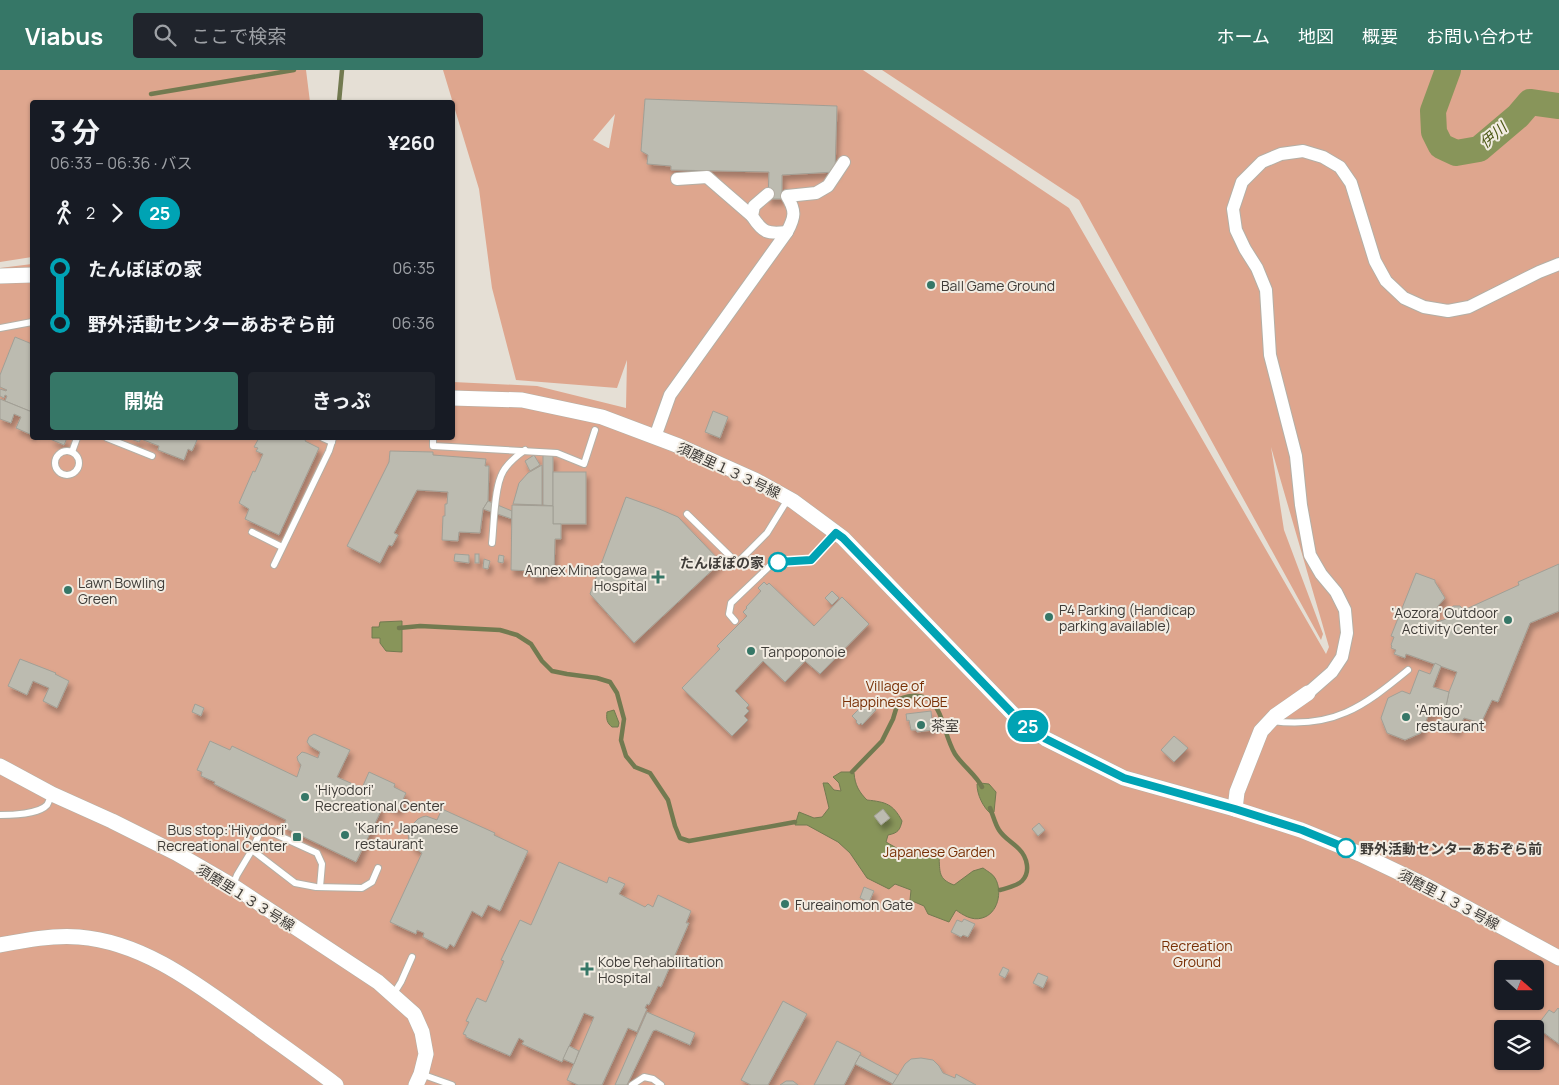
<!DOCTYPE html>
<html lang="ja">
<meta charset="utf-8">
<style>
body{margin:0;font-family:Manrope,"Noto Sans JP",sans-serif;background:#20242c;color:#f1f3f6;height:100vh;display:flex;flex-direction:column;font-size:19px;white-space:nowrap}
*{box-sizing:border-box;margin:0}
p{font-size:16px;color:#9ea1a6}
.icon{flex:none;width:28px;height:28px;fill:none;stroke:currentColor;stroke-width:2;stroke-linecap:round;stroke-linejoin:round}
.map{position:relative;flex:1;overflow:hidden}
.details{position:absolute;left:30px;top:30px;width:425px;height:340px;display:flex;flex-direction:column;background:#171b24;border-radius:5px;box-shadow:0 1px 4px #0004}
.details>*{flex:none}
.badge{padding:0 10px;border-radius:16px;font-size:18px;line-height:32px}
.needle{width:32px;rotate:111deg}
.fabs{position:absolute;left:1494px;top:890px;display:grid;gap:10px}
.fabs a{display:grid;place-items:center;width:50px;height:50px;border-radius:5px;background:#171b24;box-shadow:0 1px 4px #0004;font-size:25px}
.map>.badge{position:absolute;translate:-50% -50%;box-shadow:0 0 0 2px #fff}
.legs{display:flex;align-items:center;gap:8px;height:55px;padding:0 20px;font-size:16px}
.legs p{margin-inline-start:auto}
.head{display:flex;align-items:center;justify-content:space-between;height:85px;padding:0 20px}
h1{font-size:28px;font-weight:700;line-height:38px}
.primary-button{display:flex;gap:10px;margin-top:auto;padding:10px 20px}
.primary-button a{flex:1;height:58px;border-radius:5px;background:#367767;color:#fff;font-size:20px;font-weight:700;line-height:58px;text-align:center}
.primary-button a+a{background:#20242c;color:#f1f3f6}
ul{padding:0 20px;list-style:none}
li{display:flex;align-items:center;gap:18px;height:55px;font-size:19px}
li i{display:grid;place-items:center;width:8px;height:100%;margin:0 6px;background:currentColor}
li i::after{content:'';width:12px;height:12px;margin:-6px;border:4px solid;border-radius:50%;background:#171b24}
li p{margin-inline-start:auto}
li:first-child i{background:linear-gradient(#0000 50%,currentColor 0)}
li:last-child i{background:linear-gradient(currentColor 50%,#0000 0)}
header{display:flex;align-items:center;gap:30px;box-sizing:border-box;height:70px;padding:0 25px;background:#367767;color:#fff}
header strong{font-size:24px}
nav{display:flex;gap:28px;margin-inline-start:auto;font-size:18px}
.search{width:350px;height:45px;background:#20242c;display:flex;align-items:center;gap:12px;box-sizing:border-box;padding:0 18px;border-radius:5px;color:#9ea1a6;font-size:19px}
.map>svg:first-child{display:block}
.green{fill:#dea68e;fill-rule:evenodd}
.water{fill:#88955a;stroke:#727a50}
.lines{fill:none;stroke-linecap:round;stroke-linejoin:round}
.stream{stroke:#727a50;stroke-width:4.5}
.river{stroke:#88955a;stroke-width:26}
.building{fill:#bcbbb0;stroke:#a19f95;filter:url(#shadow)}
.service-casing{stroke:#b4afa5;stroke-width:8}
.minor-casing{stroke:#b4afa5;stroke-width:14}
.tertiary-casing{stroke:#b4afa5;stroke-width:16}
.service{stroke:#fff;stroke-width:6}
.minor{stroke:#fff;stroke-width:12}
.tertiary{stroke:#fff;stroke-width:15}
.line-1-casing{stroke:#fff;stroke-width:11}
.line-1{stroke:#00a3b4;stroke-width:8}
.poi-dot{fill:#367767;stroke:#f2ece2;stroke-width:2}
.stop-1-dot{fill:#fff;stroke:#00a3b4;stroke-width:2.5}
.labels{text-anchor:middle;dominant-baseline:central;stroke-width:4;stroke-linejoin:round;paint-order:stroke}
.poi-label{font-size:14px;fill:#3f3c38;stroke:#f2ece2;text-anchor:start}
.street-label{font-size:14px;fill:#3f3c38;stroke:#f2ece2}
.stop-label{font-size:14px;font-weight:bold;fill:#3f3c38;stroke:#f2ece2;text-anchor:end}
.park-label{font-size:14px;fill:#793006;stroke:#f2ece2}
.water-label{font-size:15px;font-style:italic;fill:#4c5815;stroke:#f2ece2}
</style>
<header>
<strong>Viabus</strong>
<div class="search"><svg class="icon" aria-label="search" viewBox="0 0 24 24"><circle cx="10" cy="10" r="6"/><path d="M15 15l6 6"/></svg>ここで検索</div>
<nav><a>ホーム</a><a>地図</a><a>概要</a><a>お問い合わせ</a></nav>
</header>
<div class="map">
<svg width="1559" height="1015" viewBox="0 0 1559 1015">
<defs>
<filter id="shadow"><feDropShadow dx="3" dy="5.5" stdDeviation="2.5" flood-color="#0004"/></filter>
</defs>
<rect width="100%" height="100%" fill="#e5dfd5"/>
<g class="green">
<path d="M0 0H306L310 32H32V187L0 192Z"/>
<path d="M443 0H863L1069 138 1326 584 1329 577 1271 377 1284 460 1323 564 1321 570 1079 130 882 0H1559V1015H0V198L32 194V368H452L453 312 537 316 626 338 627 290 617 318 516 310 492 218 479 119ZM615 44 609 78H608L593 70ZM1502 899H1535V931H1502ZM1502 959H1535V991H1502Z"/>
</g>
<g class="water">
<path d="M402 551V582L386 581 380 573V568H372V557H379L380 552Z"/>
<path d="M614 640 619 653 618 657H612C607 653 606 649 607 642Z"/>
<path d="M841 702H852L854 703C855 715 859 722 867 730 886 732 893 734 902 751 900 760 898 763 888 765L886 772 900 780 910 781 922 779 939 786C940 802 938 809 954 815L973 801 983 798C987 801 993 804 995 808 1003 821 998 844 982 848 972 851 963 845 956 840L949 852 928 844 924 836 910 830 911 820 895 814 889 819 867 808 850 783 838 772 807 755H795L799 742 814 748 822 747 829 738 823 713H828L834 720 841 721 839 713 833 707Z"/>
<path d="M980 713 989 714 996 722 994 742 991 744C983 737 977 725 977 714Z"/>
</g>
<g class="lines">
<g class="stream">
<path d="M151 24 294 0"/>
<path d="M339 32 342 0"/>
<path d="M399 558 420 556 500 560 517 565 531 574 542 591 552 601 567 604 597 608 610 612 617 623 624 649 621 670 626 686 635 697 650 703 668 730 675 756 680 768 689 771 795 752"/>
<path d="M852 702 882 671 893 649 899 629C944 613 939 657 955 684 962 695 977 706 982 717"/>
<path d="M990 738C993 745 995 754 999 760 1004 768 1012 772 1019 779 1027 787 1031 802 1022 811 1017 816 1007 818 1000 820"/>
</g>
<path class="river" d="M1448 0 1433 41 1434 62 1441 76 1456 83 1479 79 1518 46 1530 32 1559 36"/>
</g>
<g class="building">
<path d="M645 29 837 36 835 102 782 105V129H768L769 102 671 100V96L647 94 648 85 641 81Z"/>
<path d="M15 267 32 274V342L5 331 7 326 5 325 4 328 0 326V319L6 321 7 320 0 317V305Z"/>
<path d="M0 329 32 342V365L16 358 21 347 14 344 11 353 0 349Z"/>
<path d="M713 341 728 347 720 368 705 362Z"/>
<path d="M51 368H67L64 375 50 369Z"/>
<path d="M128 368H193L197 370 192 381 188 379 184 390 158 380 159 376 141 369 139 372Z"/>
<path d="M259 368H303L306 369 305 371 319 378 279 465 245 449 249 439 239 433 253 401 255 402 263 384 256 381 258 378 254 377Z"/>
<path d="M390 381 433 382V385L486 389 485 396H489L488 431 483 439 480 463 459 462 458 471 442 470 443 446H445V434H447L448 422 417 420 394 463 398 465 392 476 389 475 380 493 347 476 389 392Z"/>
<path d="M534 385 540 395 530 401 525 391Z"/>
<path d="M543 385H553V436L543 435Z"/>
<path d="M542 395V435L513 434 519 413 528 403Z"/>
<rect x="553" y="402" width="33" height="52"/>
<path d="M626 427 657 438 678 447 721 492 634 573 590 524Z"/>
<path d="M488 431 512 441V449L483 439Z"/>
<path d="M512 435 553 436V454H561V469H555L554 503 545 502V507H531L532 501 511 500Z"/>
<path d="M455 484 469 485V493L454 491Z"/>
<rect x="475" y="484" width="4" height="9"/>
<path d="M499 485 504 486 503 493 498 492Z"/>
<path d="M484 489 490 491 488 499 483 498Z"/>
<path d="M1559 494V541L1530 553 1498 632 1492 630 1481 653 1464 648 1457 661 1440 654 1445 641 1449 622 1457 602 1406 584 1405 588 1394 584 1396 580 1391 578 1392 576 1391 575 1394 567 1391 566 1416 503 1435 510V512L1445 528 1438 536 1436 543 1435 548 1437 552 1446 549V544L1453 536H1460L1464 540 1519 515 1518 512Z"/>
<path d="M764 512 767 515 769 513 814 556 842 527 869 554 820 604 805 591 785 612 763 591 735 621 749 635 746 638 749 641 744 646 748 650 732 666 682 618 720 579 717 576 747 546 743 542 747 538 746 537 761 521 758 518Z"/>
<path d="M832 521 839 528 832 535 825 528Z"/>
<path d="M20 589 56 603 55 604 69 611 57 638 43 631 49 618 33 611 27 625 8 616Z"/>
<path d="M1435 593 1441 596 1433 617 1449 622 1445 641 1435 637 1436 642 1428 646 1421 663 1405 670 1387 663 1381 648 1388 628 1402 621 1410 624 1419 600 1430 604Z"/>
<path d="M867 631 876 640 862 655 861 653 859 655 856 652 857 651 852 646Z"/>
<path d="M195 634 204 638 201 646 192 642Z"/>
<path d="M931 641 933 660 917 662 916 660H911L909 650 907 651 906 644Z"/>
<path d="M314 664 350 680 337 707 362 718 369 702 395 714 394 717 406 723 398 740 382 733 379 740 381 741 356 792 283 757 286 750 214 714 215 712 201 706 202 702 197 700 210 671 230 680 232 676 297 707 301 695 298 691 297 687 302 682 306 683 318 688 320 682 310 676 307 672 309 667Z"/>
<path d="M1174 666 1188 678 1174 692 1161 680Z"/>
<path d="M442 739 495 763 494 765 528 781 500 841 488 835 482 847 472 841 454 877 450 874 447 879 423 867 424 863 417 860 416 864 390 852 422 783 412 776 409 771 408 763 410 757 418 749 422 747 426 746 437 750Z"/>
<path d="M883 739 890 748 881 755 874 746Z"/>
<path d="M1039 753 1045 760 1038 766 1032 759Z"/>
<path d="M559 792 607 813 609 807 625 814 619 824 645 837 648 834 653 837 658 825 691 841 686 853H689L661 917 658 916 649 935 647 934 645 938 647 939 637 962 628 958 602 1015H578L567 1010 594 947 584 943 562 992 522 974 524 971 519 968 510 986 466 967V965L463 964 469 952 466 951 477 928 486 932 504 891 501 890 520 850 531 855Z"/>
<path d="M864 817 874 821 869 832 860 828Z"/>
<path d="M964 849 975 854 968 867 963 865 961 867 951 862 957 850 962 852Z"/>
<path d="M1003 897 1009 900 1005 908 999 905Z"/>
<path d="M1038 903 1048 907 1043 918 1033 913Z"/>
<path d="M783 931 807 944 768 1015H751L741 1010Z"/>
<path d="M1558 938 1559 939V974L1536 957 1549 940 1554 943Z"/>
<path d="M647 942 695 963 690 975 656 960 653 961 627 1015H615Z"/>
<path d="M837 971 861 983 844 1015H814Z"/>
<path d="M569 976 579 981 574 994 563 989Z"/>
<path d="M860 985 899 1006 893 1014 855 994Z"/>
<path d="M921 988 933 990 939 996 943 1003 955 1008 956 1004 976 1015H892L905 994 911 989Z"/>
<path d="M786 1011H793L798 1015H780Z"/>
</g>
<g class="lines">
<defs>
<g id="service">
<path d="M0 258 32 252"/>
<path d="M107 368 152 386"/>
<path d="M323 368 332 372"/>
<path d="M433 368V376L557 383 584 394 595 360"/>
<circle cx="67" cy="393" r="12"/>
<path d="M72 382 77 368"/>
<path d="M687 444 737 493 767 463 788 429"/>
<path d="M252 462 282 477"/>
<path d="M492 473C494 454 494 423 501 406 505 395 515 387 525 380"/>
<path d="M274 495 329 381 333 368"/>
<path d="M735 551 729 544 731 533 773 493 811 490 836 463"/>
<path d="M1272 651C1333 659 1363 637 1408 600"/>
<path d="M0 745C11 745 39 744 47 735 49 732 50 727 52 724"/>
<path d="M252 780 262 758 317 783 322 794 320 817"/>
<path d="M233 815 237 805 252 780 295 813 316 817 362 818 372 812 378 798"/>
<path d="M393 925 401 912 412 887"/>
<path d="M421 1004 452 1015"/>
<path d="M632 1015 644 1007 653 1009 661 1015"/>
</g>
<g id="minor">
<path d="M677 109 707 107 752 146"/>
<path d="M768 124 754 136 752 146C763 163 767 164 787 162"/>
<path d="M655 367 670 325 787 162C795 147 796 141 787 126L816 123 828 116 844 92"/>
<path d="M1308 623 1332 602 1342 587 1347 563 1345 540 1336 522 1321 504 1310 485 1301 435 1296 386 1270 285 1266 220 1257 198 1245 179 1236 160 1233 139 1242 112 1262 92 1281 84 1303 81 1323 87 1340 97 1351 113 1375 191 1386 211 1404 228 1424 237 1448 241 1469 237 1539 202 1559 194"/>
</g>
<g id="tertiary">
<path d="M0 206 32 205"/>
<path d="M452 328 522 330 602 347 679 376 755 410 793 431 843 468 1013 644 1046 669 1124 708 1235 739 1301 760 1360 784 1425 815 1559 888"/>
<path d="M0 696 52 724 112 751 176 783 233 816 378 912 414 944 422 962 426 984 421 1004 416 1015"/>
<path d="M1235 739 1237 722 1261 661 1275 646 1308 623"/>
<path d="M0 875C26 870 52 865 79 867 143 872 197 914 247 950 277 972 307 993 336 1015"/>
</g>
</defs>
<use href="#service" class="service-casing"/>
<use href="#minor" class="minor-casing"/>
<use href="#tertiary" class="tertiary-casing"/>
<use href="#service" class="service"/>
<use href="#minor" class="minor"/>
<use href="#tertiary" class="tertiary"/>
</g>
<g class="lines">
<defs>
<path id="line-1" d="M778 492 811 490 836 463 843 468 1013 644 1046 669 1124 708 1235 739 1302 760 1346 778"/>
</defs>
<use href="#line-1" class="line-1-casing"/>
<use href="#line-1" class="line-1"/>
</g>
<g class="poi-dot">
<circle cx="931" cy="215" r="5"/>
<path d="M655.5 499.5h5v5h5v5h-5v5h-5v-5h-5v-5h5z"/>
<circle cx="68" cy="520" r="5"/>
<circle cx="1049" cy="547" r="5"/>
<circle cx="1508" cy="550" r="5"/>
<circle cx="751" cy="581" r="5"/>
<circle cx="1406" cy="647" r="5"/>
<circle cx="921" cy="655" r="5"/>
<circle cx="305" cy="727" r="5"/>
<circle cx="345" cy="765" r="5"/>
<rect x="292" y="762" width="10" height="10" rx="2.5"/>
<circle cx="785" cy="834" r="5"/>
<path d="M584.5 891.5h5v5h5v5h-5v5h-5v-5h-5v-5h5z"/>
</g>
<g class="stop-1-dot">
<circle cx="778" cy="492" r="9"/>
<circle cx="1346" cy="778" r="9"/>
</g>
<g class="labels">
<g class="poi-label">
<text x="941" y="215">Ball Game Ground</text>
<text x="647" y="499" text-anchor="end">Annex Minatogawa<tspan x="647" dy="16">Hospital</tspan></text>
<text x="78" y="512">Lawn Bowling<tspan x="78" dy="16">Green</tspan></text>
<text x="1059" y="539">P4 Parking (Handicap<tspan x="1059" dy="16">parking available)</tspan></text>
<text x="1498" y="542" text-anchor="end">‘Aozora’ Outdoor<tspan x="1498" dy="16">Activity Center</tspan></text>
<text x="761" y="581">Tanpoponoie</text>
<text x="1416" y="639">‘Amigo’<tspan x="1416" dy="16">restaurant</tspan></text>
<text x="931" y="655">茶室</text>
<text x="315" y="719">‘Hiyodori’<tspan x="315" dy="16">Recreational Center</tspan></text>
<text x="355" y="757">‘Karin’ Japanese<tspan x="355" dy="16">restaurant</tspan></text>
<text x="287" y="759" text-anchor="end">Bus stop:‘Hiyodori’<tspan x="287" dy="16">Recreational Center</tspan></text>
<text x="795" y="834">Fureainomon Gate</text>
<text x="598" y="891">Kobe Rehabilitation<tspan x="598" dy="16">Hospital</tspan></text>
</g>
<g class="street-label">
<text transform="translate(729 400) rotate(25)">須磨里１３３号線</text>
<text transform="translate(246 827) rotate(32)">須磨里１３３号線</text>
<text transform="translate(1449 829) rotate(28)">須磨里１３３号線</text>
</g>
<g class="stop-label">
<text x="764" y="492">たんぽぽの家</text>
<text x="1360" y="778" text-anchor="start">野外活動センターあおぞら前</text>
</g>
<g class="park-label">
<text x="895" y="615">Village of<tspan x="895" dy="16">Happiness KOBE</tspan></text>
<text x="939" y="781">Japanese Garden</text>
<text x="1197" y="875">Recreation<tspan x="1197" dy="16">Ground</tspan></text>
</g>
<g class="water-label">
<text transform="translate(1493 65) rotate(-41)">伊川</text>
</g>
</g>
</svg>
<div class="fabs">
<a><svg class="needle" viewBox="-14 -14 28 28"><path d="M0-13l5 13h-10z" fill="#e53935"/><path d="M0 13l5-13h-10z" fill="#9ea1a6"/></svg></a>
<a><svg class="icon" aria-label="layers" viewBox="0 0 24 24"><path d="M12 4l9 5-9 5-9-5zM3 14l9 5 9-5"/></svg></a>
</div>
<b class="badge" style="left:1028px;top:656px;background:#00a3b4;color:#fff">25</b>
<section class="details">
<div class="head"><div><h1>3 分</h1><p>06:33 – 06:36 · バス</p></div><b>¥260</b></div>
<div class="legs"><svg class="icon" aria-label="walk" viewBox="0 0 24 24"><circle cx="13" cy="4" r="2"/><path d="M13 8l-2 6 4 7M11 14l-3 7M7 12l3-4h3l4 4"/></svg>2<svg class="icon" aria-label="forward" viewBox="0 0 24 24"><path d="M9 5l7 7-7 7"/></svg><b class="badge" style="background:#00a3b4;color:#fff">25</b></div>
<ul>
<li><i style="color:#00a3b4"></i><b>たんぽぽの家</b><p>06:35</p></li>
<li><i style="color:#00a3b4"></i><b>野外活動センターあおぞら前</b><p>06:36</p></li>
</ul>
<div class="primary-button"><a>開始</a><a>きっぷ</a></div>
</section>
</div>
